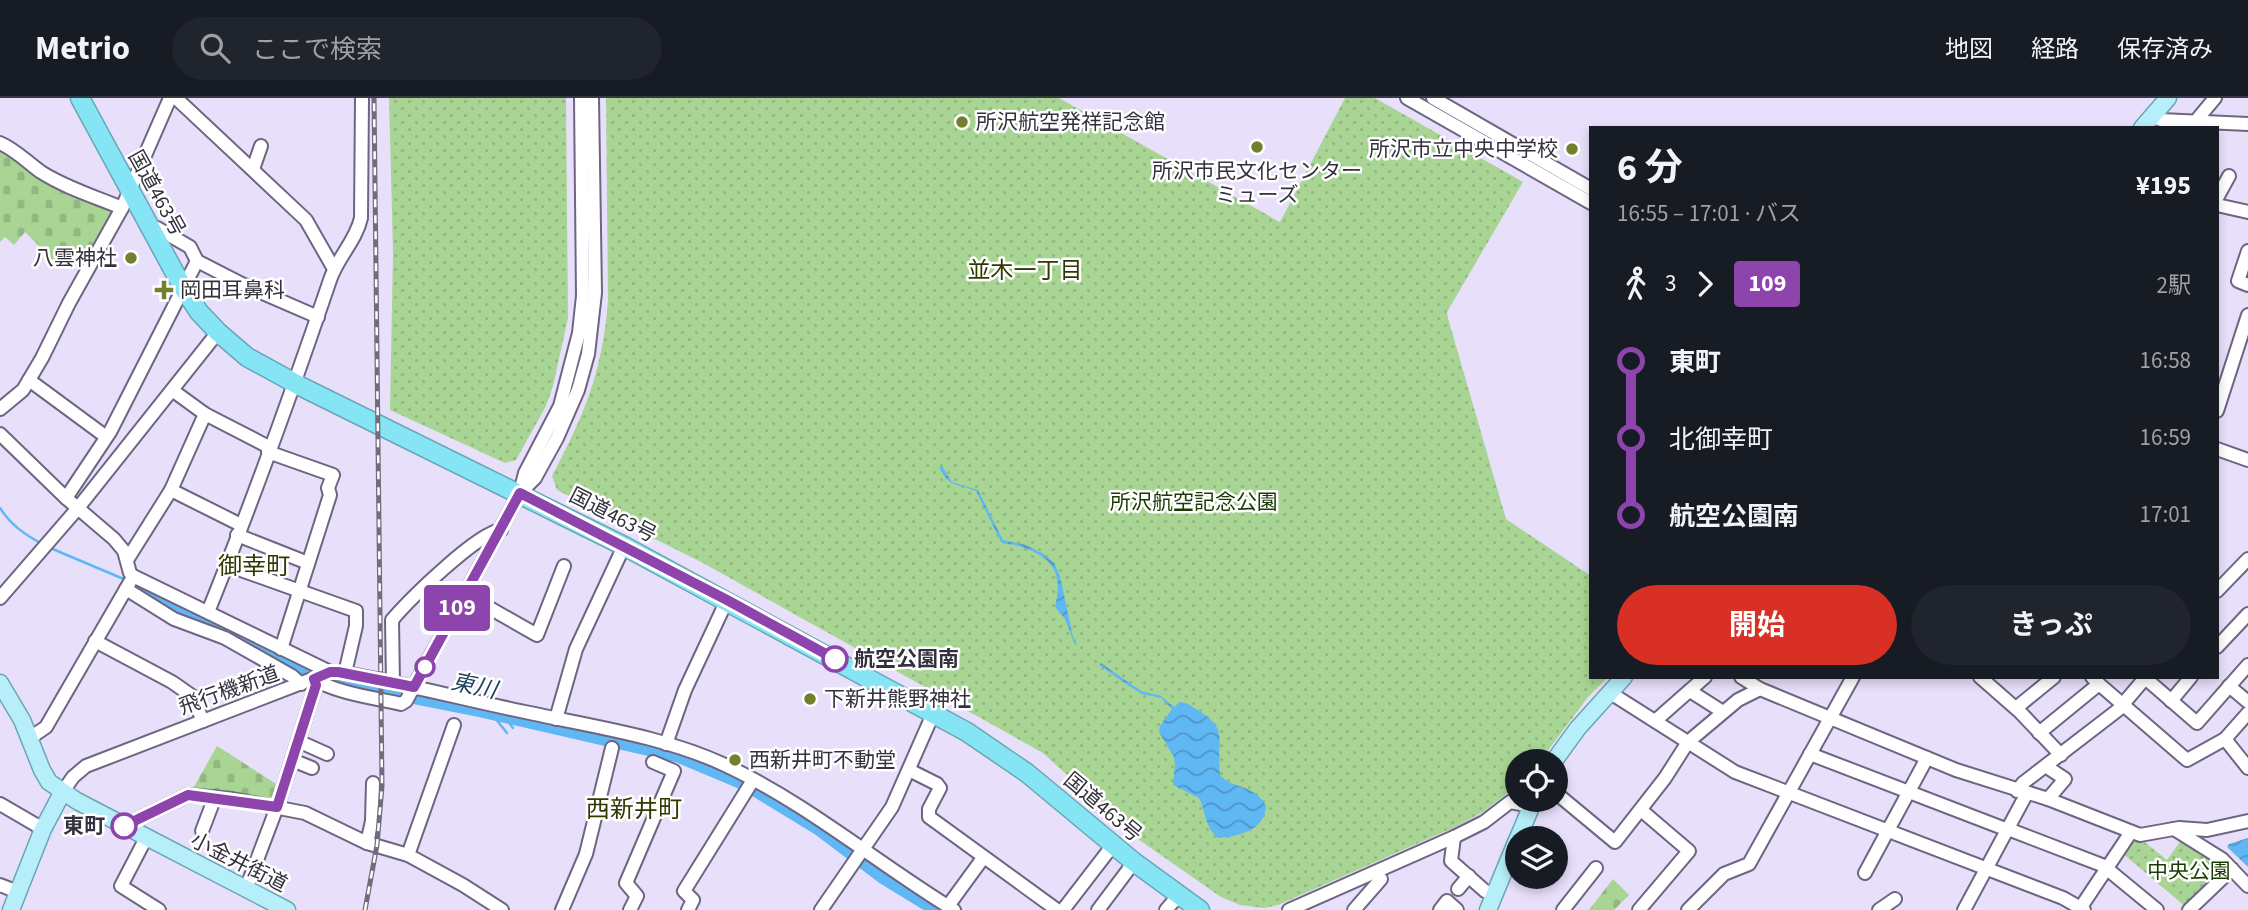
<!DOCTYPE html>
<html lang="ja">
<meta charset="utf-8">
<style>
body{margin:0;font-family:"Source Sans 3","Noto Sans JP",sans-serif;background:#20242c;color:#f1f3f6;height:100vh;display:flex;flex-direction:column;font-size:26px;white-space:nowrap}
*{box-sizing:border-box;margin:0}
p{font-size:23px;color:#9ea1a6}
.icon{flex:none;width:38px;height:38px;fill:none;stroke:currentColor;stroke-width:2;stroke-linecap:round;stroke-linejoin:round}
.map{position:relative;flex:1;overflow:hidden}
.side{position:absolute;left:1589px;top:28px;width:630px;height:553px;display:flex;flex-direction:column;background:#171b24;border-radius:0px;box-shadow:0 4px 10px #0003}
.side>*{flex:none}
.badge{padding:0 14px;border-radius:5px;font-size:24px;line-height:46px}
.tools{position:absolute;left:1505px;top:651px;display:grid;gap:14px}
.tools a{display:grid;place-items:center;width:63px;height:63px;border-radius:50%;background:#171b24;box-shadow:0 4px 10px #0003;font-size:35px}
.map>.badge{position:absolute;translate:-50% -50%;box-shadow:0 0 0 4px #fff}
.legs{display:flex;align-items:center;gap:10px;height:77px;padding:0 28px;font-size:23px}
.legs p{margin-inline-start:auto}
.overview{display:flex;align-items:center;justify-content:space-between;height:119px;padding:0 28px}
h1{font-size:38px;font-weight:700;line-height:52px}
.cta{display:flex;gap:14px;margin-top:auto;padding:14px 28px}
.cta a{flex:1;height:80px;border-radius:42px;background:#d93025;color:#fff;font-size:28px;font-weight:700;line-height:80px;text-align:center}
.cta a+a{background:#20242c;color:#f1f3f6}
ul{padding:0 28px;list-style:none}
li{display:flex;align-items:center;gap:24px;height:77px;font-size:26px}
li i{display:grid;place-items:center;width:10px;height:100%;margin:0 9px;background:currentColor}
li i::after{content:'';width:18px;height:18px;margin:-9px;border:5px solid;border-radius:50%;background:#171b24}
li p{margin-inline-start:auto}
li:first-child i{background:linear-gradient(#0000 50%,currentColor 0)}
li:last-child i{background:linear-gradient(currentColor 50%,#0000 0)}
header{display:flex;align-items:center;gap:42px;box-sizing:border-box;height:98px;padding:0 35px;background:#171b24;border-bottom:2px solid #363941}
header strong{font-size:33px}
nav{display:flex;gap:38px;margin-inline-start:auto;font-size:24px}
.search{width:490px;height:63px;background:#20242c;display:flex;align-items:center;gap:18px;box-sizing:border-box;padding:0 24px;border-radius:38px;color:#9ea1a6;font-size:26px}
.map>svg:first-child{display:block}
.cemetery{fill:url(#cemetery-stones)}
.park{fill:url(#park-dots)}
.water{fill:url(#water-waves)}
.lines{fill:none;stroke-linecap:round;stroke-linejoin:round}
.stream{stroke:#5fb7f4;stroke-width:2.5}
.river{stroke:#5fb7f4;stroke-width:14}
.minor-casing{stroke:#6e6582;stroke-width:16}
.major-casing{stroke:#69a6b5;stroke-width:19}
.highway-casing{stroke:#69a6b5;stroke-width:21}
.minor{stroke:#fff;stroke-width:12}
.major{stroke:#b6eff9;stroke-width:16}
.highway{stroke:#86e5f5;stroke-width:18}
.rail-casing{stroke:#706b7d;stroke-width:5}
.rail{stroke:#fff;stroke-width:2.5;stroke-dasharray:8;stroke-linecap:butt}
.line-1-casing{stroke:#fff;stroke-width:16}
.line-1{stroke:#8e44ad;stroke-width:10}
.poi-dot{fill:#70802f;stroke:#fff;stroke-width:2.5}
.stop-1-dot{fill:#fff;stroke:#8e44ad;stroke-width:3.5}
.labels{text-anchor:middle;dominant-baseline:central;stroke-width:5;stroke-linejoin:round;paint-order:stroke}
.poi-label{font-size:21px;fill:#34303d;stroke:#fff;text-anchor:start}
.street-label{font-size:21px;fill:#34303d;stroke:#fff}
.park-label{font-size:21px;fill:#193a01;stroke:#fff}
.stop-label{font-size:21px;font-weight:bold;fill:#34303d;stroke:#fff;text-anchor:start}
.neighbourhood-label{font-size:23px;fill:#303a00;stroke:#fff}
.water-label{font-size:23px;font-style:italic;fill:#1f445e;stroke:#fff}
.quarter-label{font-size:24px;fill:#303a00;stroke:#fff}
</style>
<header>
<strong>Metrio</strong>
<div class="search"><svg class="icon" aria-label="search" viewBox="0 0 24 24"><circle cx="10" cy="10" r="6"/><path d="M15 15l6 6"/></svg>ここで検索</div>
<nav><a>地図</a><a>経路</a><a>保存済み</a></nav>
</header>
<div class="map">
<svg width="2248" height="812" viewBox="0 0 2248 812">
<defs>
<pattern id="cemetery-stones" width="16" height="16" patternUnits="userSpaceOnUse" patternTransform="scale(1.75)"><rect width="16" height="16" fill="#a9d594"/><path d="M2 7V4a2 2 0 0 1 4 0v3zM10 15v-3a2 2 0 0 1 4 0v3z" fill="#92b780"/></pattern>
<pattern id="park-dots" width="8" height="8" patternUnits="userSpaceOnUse" patternTransform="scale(1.75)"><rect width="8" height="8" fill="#a9d594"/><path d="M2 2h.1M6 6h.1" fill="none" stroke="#92b780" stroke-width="1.8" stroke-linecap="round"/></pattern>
<pattern id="water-waves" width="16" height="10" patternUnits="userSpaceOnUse" patternTransform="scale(1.75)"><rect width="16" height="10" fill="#5fb7f4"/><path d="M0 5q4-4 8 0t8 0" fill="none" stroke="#4f95c7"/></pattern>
</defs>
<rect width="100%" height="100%" fill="#e8e0fb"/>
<g class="cemetery">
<path d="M0 50 117 111 85 169 64 153 54 163 25 134 14 147 5 139 0 144Z"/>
<path d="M217 648 281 689 276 707 191 694Z"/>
<path d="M1613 781 1629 797 1614 812H1589Z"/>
</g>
<g class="park">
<path d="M389 0H566L568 220 553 288 546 308 516 362 505 365 390 312 393 154Z"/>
<path d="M606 0H1059L1280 124 1345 0H1375L1523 84 1447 214 1448 220 1506 421 1591 478V579H1608L1588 599 1540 663H1517V688L1483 714 1455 729 1278 807 1264 810 1240 807 1221 799 1135 739 1043 655 703 465 557 392 552 378C585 315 602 275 608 203Z"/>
<path d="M2132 739 2141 741 2167 762 2182 741 2227 771 2187 810 2121 754Z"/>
</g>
<g class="water">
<path d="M942 368 952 384 978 392 1003 442 1026 447 1044 456 1054 465 1060 478 1073 539 1077 546 1075 547 1065 521 1055 509C1063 476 1054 460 1022 449 1015 446 1008 447 1001 444L976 393C957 385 949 390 939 369Z"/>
<path d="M1101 565 1141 593 1161 598 1174 609 1180 604 1186 605C1232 631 1216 633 1220 677 1232 691 1255 686 1266 708 1265 732 1238 739 1218 740 1205 729 1206 715 1199 700L1173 687 1175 667 1174 659 1159 634 1160 628 1172 611 1161 600 1142 596 1129 588 1099 567Z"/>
<path d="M2248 740V769L2227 749 2229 746Z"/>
</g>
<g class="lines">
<g class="stream">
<path d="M0 410C11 427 24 436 42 446"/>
<path d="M48 449 126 482"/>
<path d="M491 615 507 635"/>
<path d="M504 618 513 630"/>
</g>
<path class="river" d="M131 484 182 516 211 527 288 568 337 584 479 612 679 658 746 686 818 730 883 779 937 812"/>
<defs>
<g id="minor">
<path d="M176 0 306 122 334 171"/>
<path d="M1407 0 1591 105"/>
<path d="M1433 0 1591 91"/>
<path d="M2152 18 2161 22 2248 26"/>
<path d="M2195 24 2215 0"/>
<path d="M0 45C16 52 27 64 41 74 66 90 96 99 122 110"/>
<path d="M253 71 261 48"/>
<path d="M2217 100 2229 78"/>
<path d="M2217 107 2248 114"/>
<path d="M152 133 157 130 190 149 197 163 242 186 318 219"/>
<path d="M2248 153 2238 183 2248 187"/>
<path d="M29 282 105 338"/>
<path d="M172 292 205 316 269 349"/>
<path d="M0 311 23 292 42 260 69 205 122 110 170 0"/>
<path d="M2217 313 2248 217"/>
<path d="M0 336 66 400 114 441 124 453 130 475 133 478 330 574"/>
<path d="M2217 351 2248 362"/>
<path d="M268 354 333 377 328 390 330 397 281 551"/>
<path d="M171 392 241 427"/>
<path d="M520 395 525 375 560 308 579 235 583 198 581 0"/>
<path d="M66 400 110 334 197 163"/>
<path d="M237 437 308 465"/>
<path d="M127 462 171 392 205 316"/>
<path d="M227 467 356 513V528L345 575"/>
<path d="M126 491 174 521 225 540 292 578 301 586"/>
<path d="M2217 493 2248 461"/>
<path d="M465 496 537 537 564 468"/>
<path d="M0 500 78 410 218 234"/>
<path d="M208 514C252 405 292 294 330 182 337 160 356 143 361 120L362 0"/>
<path d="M95 543 172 584 192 598 203 623"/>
<path d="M2217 549 2248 516"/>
<path d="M1741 579 1760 591 1956 672 2048 701 2140 737 2179 730 2207 732 2248 723"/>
<path d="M1980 579 2020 614 2061 657"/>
<path d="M2144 579 2197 625 2248 567"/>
<path d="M314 581C336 595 375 600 401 606L406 603 520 395 535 380 557 340 578 292 588 256 595 195 592 0"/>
<path d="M393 585 392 522C409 502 477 435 501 432"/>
<path d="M2099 586 2187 662 2225 641"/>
<path d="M2229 588 2248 604"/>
<path d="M1690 593 1723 614"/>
<path d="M1609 594 1735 674 2063 800 2084 812"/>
<path d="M2171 603 2191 579"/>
<path d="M2016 610 2054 579"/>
<path d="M2248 615 2225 641 2248 670"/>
<path d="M556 621 576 551 624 448"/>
<path d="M1655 623 1705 579"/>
<path d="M2039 635 2099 586 2092 579"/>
<path d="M30 640 46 629 130 484"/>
<path d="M298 643 327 656"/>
<path d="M666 646 685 592 727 502"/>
<path d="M1810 656 2008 732"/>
<path d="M292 662 312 670"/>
<path d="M2047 669 2065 681 2048 701"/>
<path d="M909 672 937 686 940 690 929 711V719L1057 812"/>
<path d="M2017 693 2023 685 2118 612 2146 579"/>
<path d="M62 695 73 679 86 668 330 574H338C403 585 466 602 530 615 595 629 665 639 725 667 808 706 877 765 954 812"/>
<path d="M1556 695 1615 744 1665 680 1688 644 1738 602 1760 591"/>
<path d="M0 706 43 731"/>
<path d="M124 728 188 697 232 701 305 715 367 745 408 757 463 787 502 812"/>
<path d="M2008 731 2107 769"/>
<path d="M2174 731 2222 761 2248 788"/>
<path d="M202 733 215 699"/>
<path d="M1454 739 1451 763 1485 793 1494 797"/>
<path d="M146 740 121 788 159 812"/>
<path d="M367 745 372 723 373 685"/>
<path d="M408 757 454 627"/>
<path d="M2106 770 2157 812"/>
<path d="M1865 775 1927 660"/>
<path d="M0 787 18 794"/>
<path d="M246 791 277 709 316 587 314 581"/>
<path d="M1458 791 1469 778"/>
<path d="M948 808 983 760"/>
<path d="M562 812 586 756 612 650"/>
<path d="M630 812 637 798 626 785 674 673 653 664"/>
<path d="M688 812 693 802 684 793 753 682"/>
<path d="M821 812 892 709 933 616"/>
<path d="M1063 812 1113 747"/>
<path d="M1098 812 1134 764"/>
<path d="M1166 812 1178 798"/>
<path d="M1289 812 1454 739 1484 724 1510 704 1531 708"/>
<path d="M1354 812 1381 781"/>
<path d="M1440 812 1447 803 1457 812"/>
<path d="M1563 812 1596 770"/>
<path d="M1639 812 1689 753 1641 712"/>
<path d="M1688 812 1724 776 1749 766 1853 579"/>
<path d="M1879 812 1895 801"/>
<path d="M1964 812 2027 695"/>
<path d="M2079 812 2131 734"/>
<path d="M2189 812 2232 771"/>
</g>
<g id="major">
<path d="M2142 30 2168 0"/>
<path d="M0 585 22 622 42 672 49 684 77 703 287 812"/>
<path d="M1554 663 1578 630 1624 579"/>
<path d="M1518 740 1534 702"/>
<path d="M11 812 43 731 62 695"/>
<path d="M1488 812 1517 742"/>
</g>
<path id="highway" d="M80 0 182 188 199 214 218 234 247 259 300 288 624 448 967 634 1027 675 1134 764 1200 812"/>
</defs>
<use href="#minor" class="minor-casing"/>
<use href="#major" class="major-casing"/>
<use href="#highway" class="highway-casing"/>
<use href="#minor" class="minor"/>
<use href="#major" class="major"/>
<use href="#highway" class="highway"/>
<defs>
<path id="rail" d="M365 812 377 747 382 688 374 0"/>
</defs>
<use href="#rail" class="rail-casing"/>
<use href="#rail" class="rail"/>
</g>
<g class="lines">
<defs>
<path id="line-1" d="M124 728 188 697 277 709 316 587 314 581 330 574H338L414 589 520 395 727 502 835 561"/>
</defs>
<use href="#line-1" class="line-1-casing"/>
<use href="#line-1" class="line-1"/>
</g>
<g class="poi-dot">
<circle cx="962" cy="24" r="7"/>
<circle cx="1257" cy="49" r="7"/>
<circle cx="1572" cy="51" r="7"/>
<circle cx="131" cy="160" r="7"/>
<path d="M160.5 181.5h7v7h7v7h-7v7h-7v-7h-7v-7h7z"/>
<circle cx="810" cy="601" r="7"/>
<circle cx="735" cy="662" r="7"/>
</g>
<g class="stop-1-dot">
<circle cx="835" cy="561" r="12"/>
<circle cx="425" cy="569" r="9"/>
<circle cx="124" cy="728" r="12"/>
</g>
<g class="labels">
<g class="poi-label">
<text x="976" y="24">所沢航空発祥記念館</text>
<text x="1558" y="51" text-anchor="end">所沢市立中央中学校</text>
<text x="1257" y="73" text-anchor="middle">所沢市民文化センター<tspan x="1257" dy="24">ミューズ</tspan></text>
<text x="117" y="160" text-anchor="end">八雲神社</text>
<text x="180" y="192">岡田耳鼻科</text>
<text x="824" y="601">下新井熊野神社</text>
<text x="749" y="662">西新井町不動堂</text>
</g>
<g class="street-label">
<text transform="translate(157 95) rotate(61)">国道463号</text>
<text transform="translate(613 417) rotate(27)">国道463号</text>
<text transform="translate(229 592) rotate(-20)">飛行機新道</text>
<text transform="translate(1103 709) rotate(40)">国道463号</text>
<text transform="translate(239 764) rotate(27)">小金井街道</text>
</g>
<g class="park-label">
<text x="1194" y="404">所沢航空記念公園</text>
<text x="2189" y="773">中央公園</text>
</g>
<g class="stop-label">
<text x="854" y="561">航空公園南</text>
<text x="105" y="728" text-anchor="end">東町</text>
</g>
<g class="neighbourhood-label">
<text x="1025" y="172">並木一丁目</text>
</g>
<g class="water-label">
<text transform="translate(474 588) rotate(12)">東川</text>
</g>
<g class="quarter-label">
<text x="254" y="468">御幸町</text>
<text x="634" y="711">西新井町</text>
</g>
</g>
</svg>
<div class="tools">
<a><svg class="icon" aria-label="locate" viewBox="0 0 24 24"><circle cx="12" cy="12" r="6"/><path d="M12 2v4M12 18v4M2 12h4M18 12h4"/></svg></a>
<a><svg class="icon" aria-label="layers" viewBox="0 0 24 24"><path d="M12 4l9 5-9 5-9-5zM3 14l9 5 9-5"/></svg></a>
</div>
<b class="badge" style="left:457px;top:510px;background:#8e44ad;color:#fff">109</b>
<section class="side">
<div class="overview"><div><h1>6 分</h1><p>16:55 – 17:01 · バス</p></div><b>¥195</b></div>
<div class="legs"><svg class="icon" aria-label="walk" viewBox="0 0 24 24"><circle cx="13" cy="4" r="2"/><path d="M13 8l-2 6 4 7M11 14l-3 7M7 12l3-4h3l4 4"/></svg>3<svg class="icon" aria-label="forward" viewBox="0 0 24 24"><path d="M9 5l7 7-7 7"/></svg><b class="badge" style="background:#8e44ad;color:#fff">109</b><p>2駅</p></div>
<ul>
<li><i style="color:#8e44ad"></i><b>東町</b><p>16:58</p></li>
<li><i style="color:#8e44ad"></i><span>北御幸町</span><p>16:59</p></li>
<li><i style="color:#8e44ad"></i><b>航空公園南</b><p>17:01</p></li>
</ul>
<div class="cta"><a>開始</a><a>きっぷ</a></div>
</section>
</div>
